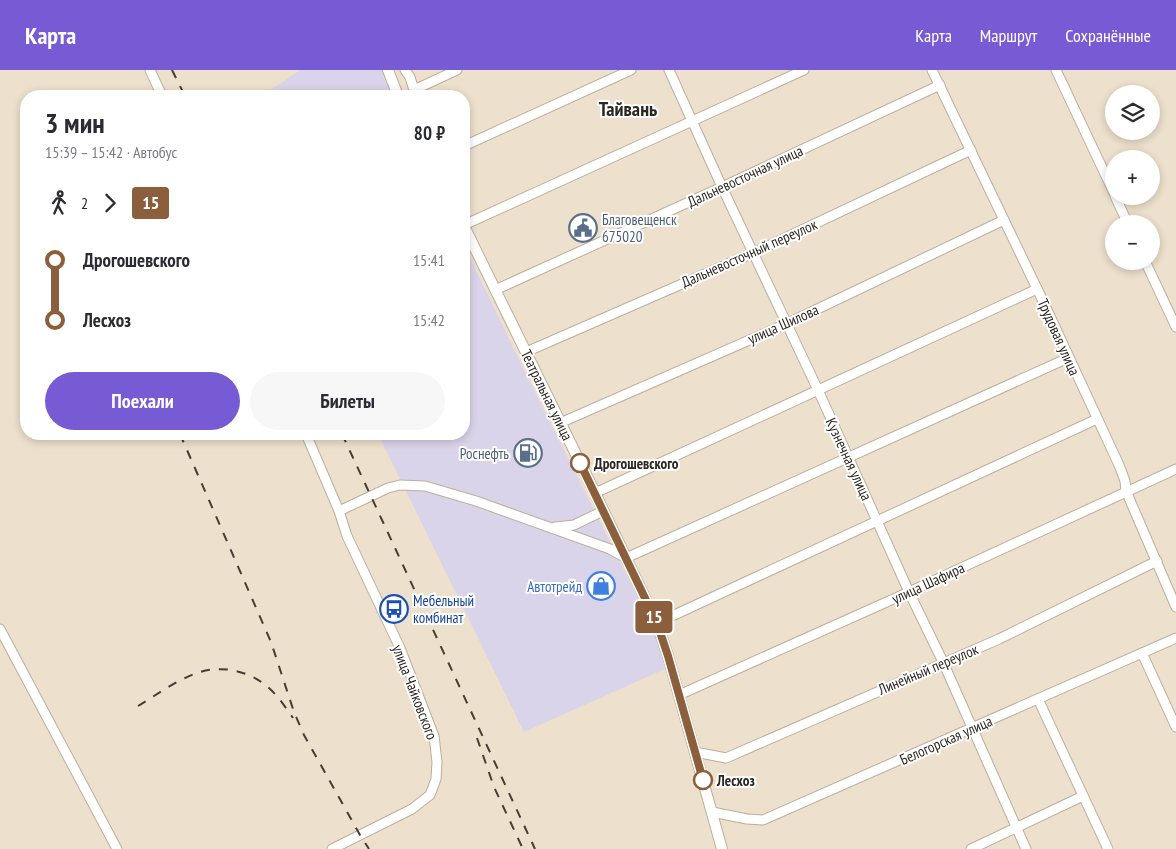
<!DOCTYPE html>
<html lang="ru">
<meta charset="utf-8">
<style>
body{margin:0;font-family:"PT Sans Narrow",sans-serif;background:#f7f7f7;color:#2b2b33;height:100vh;display:flex;flex-direction:column;font-size:19px;white-space:nowrap}
*{box-sizing:border-box;margin:0}
p{font-size:16px;color:#7c7c81}
.icon{flex:none;width:28px;height:28px;fill:none;stroke:currentColor;stroke-width:2;stroke-linecap:round;stroke-linejoin:round}
.map{position:relative;flex:1;overflow:hidden}
.drawer{position:absolute;left:20px;top:20px;width:450px;height:350px;display:flex;flex-direction:column;background:#fff;border-radius:20px;box-shadow:0 2px 8px #0003}
.drawer>*{flex:none}
.badge{padding:0 10px;border-radius:4px;font-size:18px;line-height:32px}
.controls{position:absolute;left:1105px;top:15px;display:grid;gap:10px}
.controls a{display:grid;place-items:center;width:55px;height:55px;border-radius:50%;background:#fff;box-shadow:0 2px 8px #0003;font-size:25px}
.map>.badge{position:absolute;translate:-50% -50%;box-shadow:0 0 0 2px #fff}
.legs{display:flex;align-items:center;gap:8px;height:55px;padding:0 25px;font-size:16px}
.legs p{margin-inline-start:auto}
.summary{display:flex;align-items:center;justify-content:space-between;height:85px;padding:0 25px}
h1{font-size:28px;font-weight:700;line-height:38px}
.primary-button{display:flex;gap:10px;margin-top:auto;padding:10px 25px}
.primary-button a{flex:1;height:58px;border-radius:30px;background:#775bd5;color:#fff;font-size:20px;font-weight:700;line-height:58px;text-align:center}
.primary-button a+a{background:#f7f7f7;color:#2b2b33}
ul{padding:0 25px;list-style:none}
li{display:flex;align-items:center;gap:18px;height:60px;font-size:19px}
li i{display:grid;place-items:center;width:8px;height:100%;margin:0 6px;background:currentColor}
li i::after{content:'';width:12px;height:12px;margin:-6px;border:4px solid;border-radius:50%;background:#fff}
li p{margin-inline-start:auto}
li:first-child i{background:linear-gradient(#0000 50%,currentColor 0)}
li:last-child i{background:linear-gradient(currentColor 50%,#0000 0)}
header{display:flex;align-items:center;gap:30px;box-sizing:border-box;height:70px;padding:0 25px;background:#775bd5;color:#fff}
header strong{font-size:24px}
nav{display:flex;gap:28px;margin-inline-start:auto;font-size:18px}
.map>svg:first-child{display:block}
.commercial{fill:#dad4ea}
.lines{fill:none;stroke-linecap:round;stroke-linejoin:round}
.minor-casing{stroke:#bbaf9c;stroke-width:11}
.major-casing{stroke:#bbaf9c;stroke-width:12}
.minor{stroke:#fff;stroke-width:9}
.major{stroke:#fff;stroke-width:10}
.rail{stroke:#443e35;stroke-width:2;stroke-dasharray:9 9;stroke-linecap:butt}
.line-1-casing{stroke:#fff;stroke-width:11}
.line-1{stroke:#8b5e3c;stroke-width:8}
.stop-1-dot{fill:#fff;stroke:#8b5e3c;stroke-width:2.5}
.labels{text-anchor:middle;dominant-baseline:central;stroke-width:4;stroke-linejoin:round;paint-order:stroke}
.street-label{font-size:15px;fill:#2c2720;stroke:#fff}
.service-label{font-size:15px;fill:#4e5e75;stroke:#fff;text-anchor:start}
.stop-label{font-size:15px;font-weight:bold;fill:#2c2720;stroke:#fff;text-anchor:start}
.shop-label{font-size:15px;fill:#366cbe;stroke:#fff;text-anchor:end}
.transit-label{font-size:15px;fill:#164399;stroke:#fff;text-anchor:start}
.district-label{font-size:20px;font-weight:bold;fill:#2c2720;stroke:#fff}
</style>
<header>
<strong>Карта</strong>
<nav><a>Карта</a><a>Маршрут</a><a>Сохранённые</a></nav>
</header>
<div class="map">
<svg width="1176" height="779" viewBox="0 0 1176 779">
<rect width="100%" height="100%" fill="#ede0cc"/>
<g class="commercial">
<path d="M300 0H383L384 9 392 26H262Z"/>
<path d="M464 175 522 296 654 560 665 599 524 662 378 364H464Z"/>
</g>
<g class="lines">
<defs>
<g id="minor">
<path d="M150 0 162 26"/>
<path d="M405 0 410 7 413 17 416 19 457 0"/>
<path d="M669 0 722 117 818 320 909 522 943 592 1026 779"/>
<path d="M932 0 1042 229 1119 395 1125 411 1126 421 1176 537"/>
<path d="M1056 0 1114 123"/>
<path d="M464 76 631 0"/>
<path d="M1115 126 1128 154"/>
<path d="M464 155 804 0"/>
<path d="M1145 191 1176 257"/>
<path d="M495 220 722 117 940 15"/>
<path d="M526 282 753 183 971 80"/>
<path d="M560 353 786 254 1004 150"/>
<path d="M306 364 339 441 347 466 400 578 434 666 437 692 436 709 430 725 412 739 332 779"/>
<path d="M595 423 1037 219"/>
<path d="M339 441 388 418 400 415 425 416 476 431 610 479 626 488 1068 288"/>
<path d="M555 457 574 455 603 441"/>
<path d="M657 553 1097 349"/>
<path d="M0 559 117 779"/>
<path d="M1142 583 1176 657"/>
<path d="M679 625 909 522 1176 399"/>
<path d="M1038 629 1108 779"/>
<path d="M695 682 726 688 999 569 1157 491"/>
<path d="M712 742 747 749 763 750 1176 568"/>
<path d="M971 779 1083 726"/>
</g>
<g id="major">
<path d="M388 0 398 26"/>
<path d="M464 156 595 423 657 553 668 586 722 779"/>
</g>
</defs>
<use href="#minor" class="minor-casing"/>
<use href="#major" class="major-casing"/>
<use href="#minor" class="minor"/>
<use href="#major" class="major"/>
<g class="rail">
<path d="M172 0 185 26"/>
<path d="M180 364 271 572 294 642 304 665 360 765 369 779"/>
<path d="M342 364 535 779"/>
<path d="M138 636C158 624 178 609 200 602 223 595 250 601 269 618 278 626 286 638 293 648"/>
<path d="M477 668 494 717 523 779"/>
</g>
</g>
<g class="lines">
<defs>
<path id="line-1" d="M580 393 657 553 668 586 703 710"/>
</defs>
<use href="#line-1" class="line-1-casing"/>
<use href="#line-1" class="line-1"/>
</g>
<defs>
<symbol id="civic-ring" viewBox="-11 -11 22 22"><circle r="9.5" fill="#fff" stroke="#5c6f8a" stroke-width="1.5"/><path d="M-.6-6.5H3V-4.5H.6V-3L4-1V1h2V6H-6V1h2V-1L-.6-3ZM-1.2 2.5V6h2.4V2.5Z" fill="#5c6f8a"/></symbol>
<symbol id="fuel-ring" viewBox="-11 -11 22 22"><circle r="9.5" fill="#fff" stroke="#5c6f8a" stroke-width="1.5"/><path d="M-5.5-6h7V0h2V4h1.3V-2.5L3-4.5l.8-.8L6-3V5H2.5V1h-1V6h-7ZM-4.2-4.7v3.2H.2V-4.7Z" fill="#5c6f8a"/></symbol>
<symbol id="shop-ring" viewBox="-11 -11 22 22"><circle r="9.5" fill="#fff" stroke="#3f7fe0" stroke-width="1.5"/><path d="M-5-2.5h2.3a2.7 3.5 0 0 1 5.4 0H5L5.5 6h-11ZM-1.5-2.5h3a1.5 2.3 0 0 0-3 0Z" fill="#3f7fe0"/></symbol>
<symbol id="bus-ring" viewBox="-11 -11 22 22"><circle r="9.5" fill="#fff" stroke="#1a4fb4" stroke-width="1.5"/><path d="M-5-6H5V4H4V6H2V4H-2V6H-4V4H-5ZM-3.5-4V0h7V-4ZM-3.5 1.2v1.5H-2V1.2ZM2 1.2v1.5H3.5V1.2Z" fill="#1a4fb4"/></symbol>
</defs>
<g fill-rule="evenodd">
<use href="#civic-ring" x="567" y="142" width="32" height="32"/>
<use href="#fuel-ring" x="512" y="367" width="32" height="32"/>
<use href="#shop-ring" x="585" y="500" width="32" height="32"/>
<use href="#bus-ring" x="378" y="523" width="32" height="32"/>
</g>
<g class="stop-1-dot">
<circle cx="580" cy="393" r="9"/>
<circle cx="703" cy="710" r="9"/>
</g>
<g class="labels">
<g class="street-label">
<text transform="translate(745 106) rotate(-25)">Дальневосточная улица</text>
<text transform="translate(749 183) rotate(-24)">Дальневосточный переулок</text>
<text transform="translate(783 254) rotate(-24)">улица Шилова</text>
<text transform="translate(1059 267) rotate(66)">Трудовая улица</text>
<text transform="translate(547 325) rotate(64)">Театральная улица</text>
<text transform="translate(849 389) rotate(65)">Кузнечная улица</text>
<text transform="translate(928 513) rotate(-25)">улица Шафира</text>
<text transform="translate(928 599) rotate(-23)">Линейный переулок</text>
<text transform="translate(415 622) rotate(69)">улица Чайковского</text>
<text transform="translate(946 670) rotate(-24)">Белогорская улица</text>
</g>
<g class="service-label">
<text x="602" y="149">Благовещенск<tspan x="602" dy="17">675020</tspan></text>
<text x="509" y="383" text-anchor="end">Роснефть</text>
</g>
<g class="stop-label">
<text x="594" y="393">Дрогошевского</text>
<text x="717" y="710">Лесхоз</text>
</g>
<g class="shop-label">
<text x="582" y="516">Автотрейд</text>
</g>
<g class="transit-label">
<text x="413" y="530">Мебельный<tspan x="413" dy="17">комбинат</tspan></text>
</g>
<g class="district-label">
<text x="628" y="39">Тайвань</text>
</g>
</g>
</svg>
<div class="controls">
<a><svg class="icon" aria-label="layers" viewBox="0 0 24 24"><path d="M12 4l9 5-9 5-9-5zM3 14l9 5 9-5"/></svg></a>
<a>+</a>
<a>−</a>
</div>
<b class="badge" style="left:654px;top:547px;background:#8b5e3c;color:#fff">15</b>
<section class="drawer">
<div class="summary"><div><h1>3 мин</h1><p>15:39 – 15:42 · Автобус</p></div><b>80 ₽</b></div>
<div class="legs"><svg class="icon" aria-label="walk" viewBox="0 0 24 24"><circle cx="13" cy="4" r="2"/><path d="M13 8l-2 6 4 7M11 14l-3 7M7 12l3-4h3l4 4"/></svg>2<svg class="icon" aria-label="forward" viewBox="0 0 24 24"><path d="M9 5l7 7-7 7"/></svg><b class="badge" style="background:#8b5e3c;color:#fff">15</b></div>
<ul>
<li><i style="color:#8b5e3c"></i><b>Дрогошевского</b><p>15:41</p></li>
<li><i style="color:#8b5e3c"></i><b>Лесхоз</b><p>15:42</p></li>
</ul>
<div class="primary-button"><a>Поехали</a><a>Билеты</a></div>
</section>
</div>
